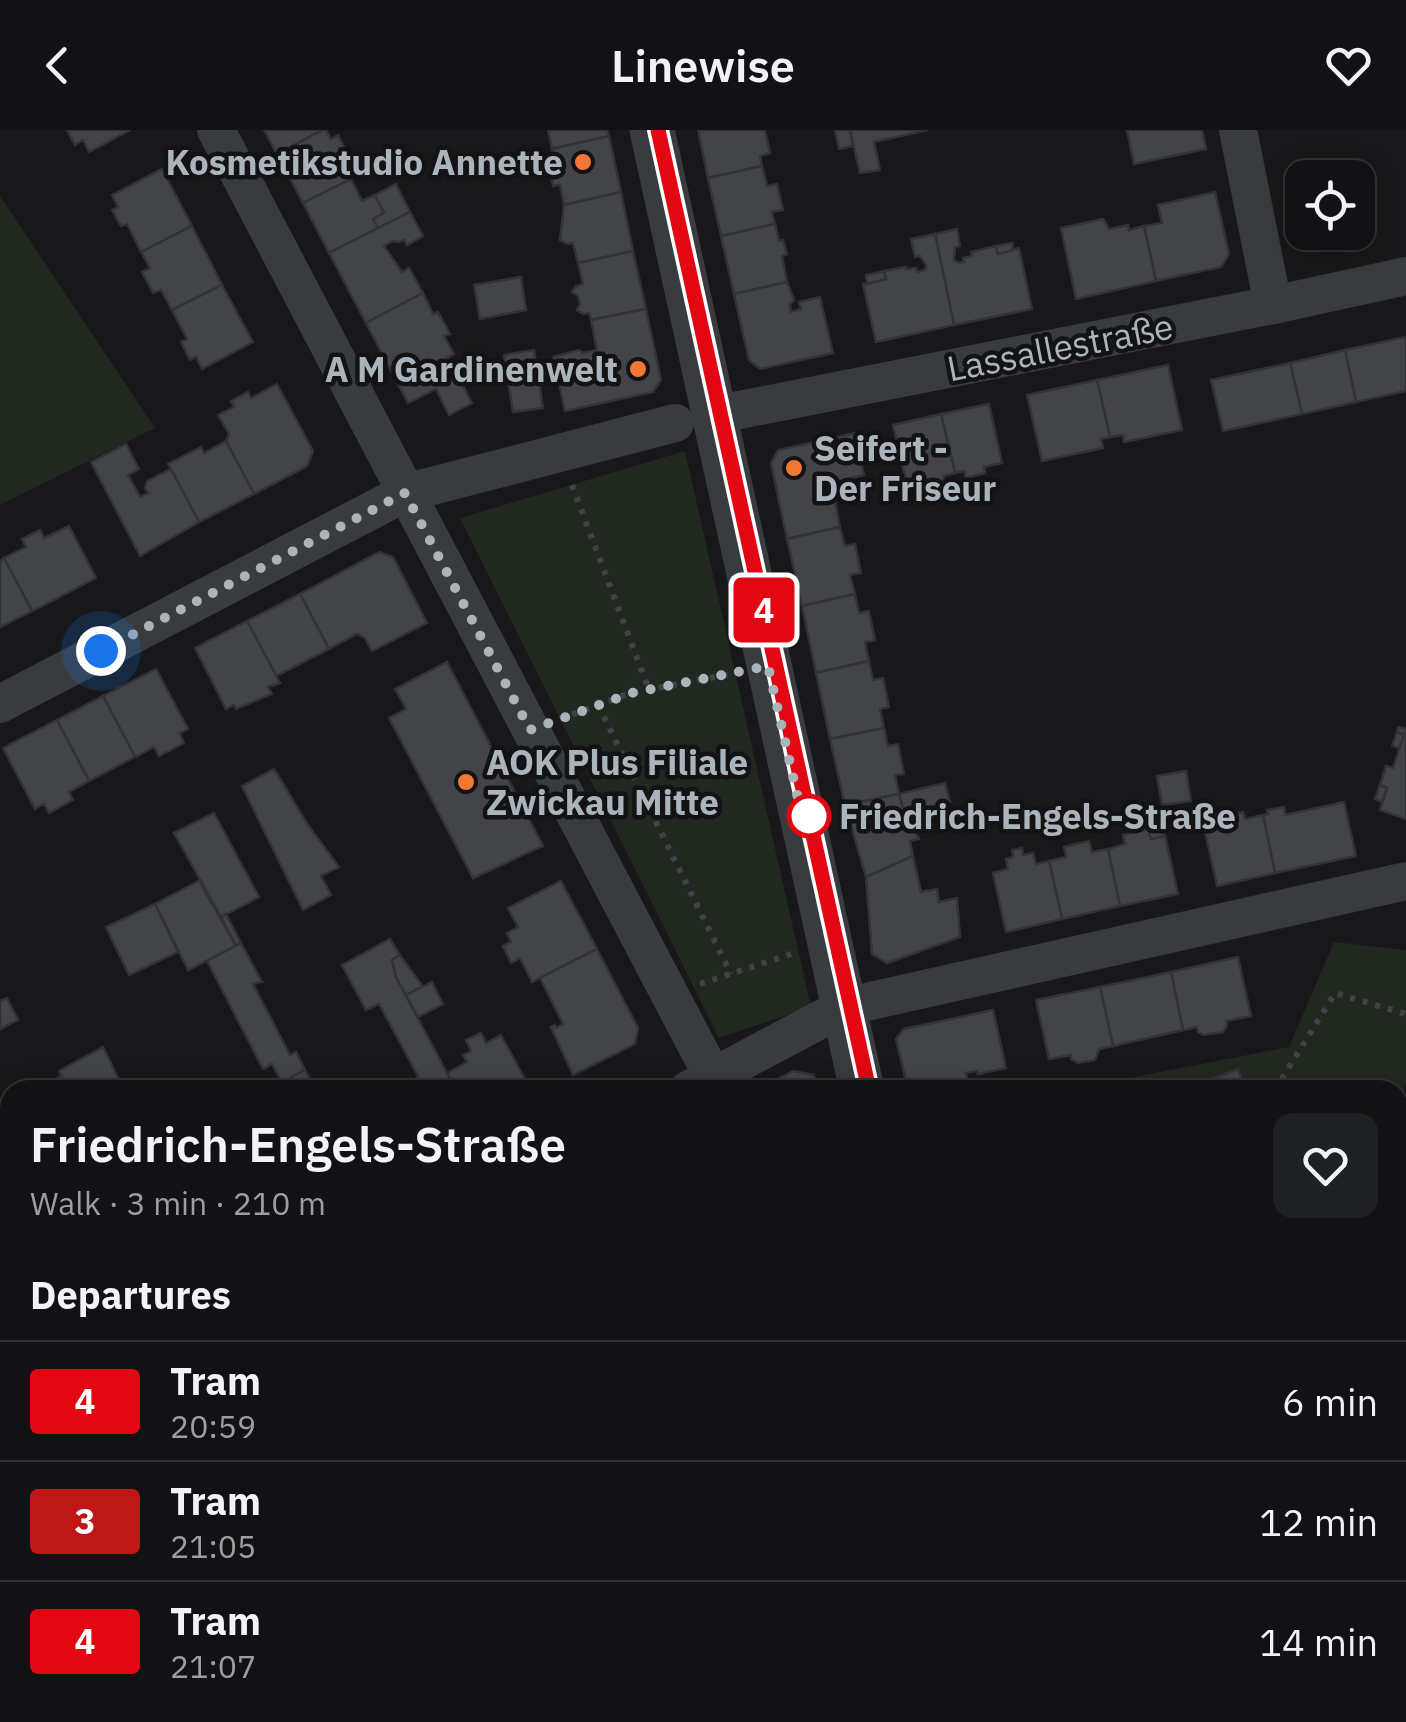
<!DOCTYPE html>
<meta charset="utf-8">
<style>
body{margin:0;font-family:"IBM Plex Sans",sans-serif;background:#1f2022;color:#f1f3f6;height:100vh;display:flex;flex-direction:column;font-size:38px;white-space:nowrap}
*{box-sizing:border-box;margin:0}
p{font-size:32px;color:#9c9ea0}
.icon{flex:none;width:55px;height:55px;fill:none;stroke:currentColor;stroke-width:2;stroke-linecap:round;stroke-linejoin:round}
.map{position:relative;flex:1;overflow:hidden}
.sheet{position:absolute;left:0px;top:950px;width:1408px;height:642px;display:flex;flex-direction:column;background:#121214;border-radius:30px 30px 0 0;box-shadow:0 5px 25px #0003,0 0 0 2px #313234}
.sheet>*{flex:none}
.badge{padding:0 20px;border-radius:8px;font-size:35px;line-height:65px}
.fabs{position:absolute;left:1285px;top:30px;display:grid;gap:20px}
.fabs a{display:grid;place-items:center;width:90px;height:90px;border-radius:20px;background:#121214;box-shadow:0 5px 25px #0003,0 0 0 2px #313234;font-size:50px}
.you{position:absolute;width:50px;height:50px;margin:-25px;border:8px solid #fff;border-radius:50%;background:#1a73e8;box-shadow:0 0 0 15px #1a73e833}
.map>.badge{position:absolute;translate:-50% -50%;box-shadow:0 0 0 5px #fff}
h2{padding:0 30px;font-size:38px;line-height:90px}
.round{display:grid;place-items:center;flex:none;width:105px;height:105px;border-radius:20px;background:#1f2022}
.summary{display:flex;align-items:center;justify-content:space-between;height:170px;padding:0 30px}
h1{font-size:48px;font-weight:600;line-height:75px}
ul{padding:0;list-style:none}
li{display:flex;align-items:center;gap:30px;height:120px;padding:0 30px;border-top:2px solid #313234}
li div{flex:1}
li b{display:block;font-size:38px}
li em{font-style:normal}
li .badge{min-width:110px;font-weight:700;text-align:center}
header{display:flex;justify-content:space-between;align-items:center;height:130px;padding:0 30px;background:#121214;font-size:45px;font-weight:600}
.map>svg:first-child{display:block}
.green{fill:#212820}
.building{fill:#424447;stroke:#323336;stroke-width:2.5}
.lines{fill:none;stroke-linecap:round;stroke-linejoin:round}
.path{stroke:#3f4346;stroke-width:6;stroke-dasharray:5 8;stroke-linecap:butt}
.minor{stroke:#393c3f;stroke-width:38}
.tertiary{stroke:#393c3f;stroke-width:45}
.tram{stroke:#4c5054;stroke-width:2.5}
.line-casing{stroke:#fff;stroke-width:22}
.line{stroke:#e30613;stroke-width:15}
.walk{stroke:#aab4ba;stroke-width:10;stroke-dasharray:0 18}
.poi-dot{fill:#f37836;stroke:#131315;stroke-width:4}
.stop-dot{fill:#fff;stroke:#e30613;stroke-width:5}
.labels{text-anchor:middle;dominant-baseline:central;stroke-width:9;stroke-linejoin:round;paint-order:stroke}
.poi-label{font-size:35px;font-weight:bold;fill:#aab4ba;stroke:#131315;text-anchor:end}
.street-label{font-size:35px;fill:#aab4ba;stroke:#131315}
.stop-label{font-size:35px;font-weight:bold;fill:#aab4ba;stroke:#131315;text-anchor:start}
</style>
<header><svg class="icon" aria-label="back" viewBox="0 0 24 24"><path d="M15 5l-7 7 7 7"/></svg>Linewise<svg class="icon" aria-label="heart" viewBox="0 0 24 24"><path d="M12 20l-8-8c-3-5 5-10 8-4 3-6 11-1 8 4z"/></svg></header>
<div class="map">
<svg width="1406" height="1592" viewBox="0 0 1406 1592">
<rect width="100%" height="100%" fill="#18181a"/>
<g class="green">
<path d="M0 66 155 298 0 375Z"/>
<path d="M685 321 811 877 719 908 460 388Z"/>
<path d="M1334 812 1406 820V952L1398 979V960H1104L1103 953 1289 917Z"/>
<path d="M1043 1583V1582L1173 1583 1170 1592H1045Z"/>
</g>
<g class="building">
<path d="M67 0H130L89 22 83 10 75 15Z"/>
<path d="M264 0H323L277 24Z"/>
<path d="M323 0H326L331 9 338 5 350 29 343 33 351 49 303 73 277 24Z"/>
<path d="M548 0H607L609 6 552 19Z"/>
<path d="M698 0H765L770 23 760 26 762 36 708 48Z"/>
<path d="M835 0H850L853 16 839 19Z"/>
<path d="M850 0H928L874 12 880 40 860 43Z"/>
<path d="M1127 0H1202L1206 19 1134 34Z"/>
<path d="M609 6 621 62 564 75 560 55 553 56 551 46 558 45 552 19Z"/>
<path d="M762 36 767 56 777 54 783 80 772 82 775 94 721 106 708 48Z"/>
<path d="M162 39 192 96 141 122 127 94 121 96 112 80 118 77 112 65Z"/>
<path d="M351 49 362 71 375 65 384 83 373 89 378 98 329 123 303 73Z"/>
<path d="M396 54 410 82 378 98 373 89 384 83 375 65Z"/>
<path d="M621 62 633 121 578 133 573 113 568 114 560 110 564 75Z"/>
<path d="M1215 62 1229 124 1221 137 1156 151 1144 96 1162 93 1158 75Z"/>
<path d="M410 82 423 106 407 115 404 110 398 112 393 111 384 116 402 142 409 138 423 163 366 193 329 123Z"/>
<path d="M1103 89 1109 99 1128 95 1129 100 1144 96 1156 151 1076 169 1061 98Z"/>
<path d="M775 94 779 111 783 110 787 124 782 126 787 152 734 164 721 106Z"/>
<path d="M192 96 222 155 172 180 161 160 153 163 142 142 150 138 141 122Z"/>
<path d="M957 99 960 116 955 117 954 130 959 133 964 132 963 128 972 126 971 122 996 116 998 124 1019 118 1032 179 954 195 935 104Z"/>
<path d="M935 104 954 195 876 212 863 154 886 149 884 141 906 137V139L916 138 917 142 925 140 926 135 920 126 915 127 911 109Z"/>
<path d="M1012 113 1013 120 998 124 996 116Z"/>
<path d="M633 121 646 179 591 190 589 183 583 184 577 180 580 174 578 166 572 162 576 156 583 154 578 133Z"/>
<path d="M884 141 886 149 867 154 866 145Z"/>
<path d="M521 147 526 180 480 189 474 155Z"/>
<path d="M787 152 794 170 790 174 791 182 801 179 799 172 820 167 833 223 760 239 749 230 734 164Z"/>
<path d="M222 155 253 212 202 239 196 227 190 230 181 212 187 209 172 180Z"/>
<path d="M423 163 433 184 438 182 450 204 444 206 454 224 448 227 472 273 449 285 436 259 408 273 366 193Z"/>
<path d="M646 179 661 250 653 262 565 281 553 227 579 220 583 223 597 220 591 190Z"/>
<path d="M1406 207V261L1356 272 1345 220Z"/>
<path d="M534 220 543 278 513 282 504 225Z"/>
<path d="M1345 220 1356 272 1302 284 1290 233Z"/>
<path d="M1290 233 1302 284 1223 301 1211 250Z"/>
<path d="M1168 235 1182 300 1124 312 1123 305 1110 307 1097 250Z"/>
<path d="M1097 250 1110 307 1101 309 1103 318 1042 331 1027 265Z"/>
<path d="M277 254 313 321 307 336 254 364 226 311 229 304 218 285 234 277 231 271 248 262 251 268Z"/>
<path d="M989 274 1002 333 984 337 985 343 966 348 964 341 955 343 941 284Z"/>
<path d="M941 284 955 343 943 346 945 353 924 358 923 351 907 354 893 295Z"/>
<path d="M855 303 864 345 847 349 849 363 834 366 840 397 787 409 771 333 778 320Z"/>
<path d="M226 311 254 364 199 392 168 334 201 317 204 323Z"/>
<path d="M126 314 139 339 128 345 140 367 148 363 145 358 147 351 171 339 199 392 140 426 91 332Z"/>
<path d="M69 396 96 448 32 481 4 428 26 417 22 409 40 400 44 408Z"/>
<path d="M840 397 845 416 855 414 861 443 850 445 855 464 802 476 787 409Z"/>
<path d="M379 422 393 427 427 493 372 521 365 508 357 504 329 519 300 464Z"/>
<path d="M4 428 32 481 0 497V431Z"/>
<path d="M300 464 329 519 276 546 247 491Z"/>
<path d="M855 464 859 483 869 481 875 510 865 512 869 531 816 543 802 476Z"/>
<path d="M247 491 280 553 268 557 272 564 236 579 234 575 226 579 195 518Z"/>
<path d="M869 531 873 550 883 548 889 577 880 579 884 598 830 609 816 543Z"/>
<path d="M447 532 543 716 473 748 389 588 406 579 395 559Z"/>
<path d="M156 539 188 599 180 603 184 613 159 626 154 617 135 627 103 566Z"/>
<path d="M103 566 135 627 89 651 57 590Z"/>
<path d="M57 590 89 651 69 662 73 670 49 683 44 674 35 679 3 618Z"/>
<path d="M1398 597 1406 599V689L1380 680 1387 658 1380 655 1386 636 1393 638 1404 605 1397 602Z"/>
<path d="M884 598 888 616 898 614 904 644 895 645 899 664 845 675 830 609Z"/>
<path d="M1397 602 1404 605 1399 618 1392 616Z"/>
<path d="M274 639 308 695 339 737 321 746 331 765 303 780 242 656Z"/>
<path d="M1186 641 1191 671 1162 675 1157 646Z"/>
<path d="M945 653 950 672 904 683 899 664Z"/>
<path d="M1380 655 1387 658 1382 672 1375 669Z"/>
<path d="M899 664 904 683 919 709 910 711 913 726 866 747 845 675Z"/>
<path d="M1344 672 1356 726 1275 743 1263 685 1268 684 1267 680 1284 677 1285 685Z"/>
<path d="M1243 682 1245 689 1263 685 1275 743 1217 756 1204 697 1214 695 1213 689Z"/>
<path d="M214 683 259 767 221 787 174 703Z"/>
<path d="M1148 699 1151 709 1165 706 1178 764 1120 776 1108 719 1125 714 1123 705Z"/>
<path d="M1163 699 1165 706 1151 709 1149 702Z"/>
<path d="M1089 711 1092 722 1108 719 1120 776 1062 789 1049 731 1066 727 1064 717Z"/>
<path d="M1022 718 1023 725 1033 723 1036 734 1049 731 1062 789 1006 802 993 743 1008 739 1006 729 1013 727 1012 720Z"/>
<path d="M913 726 921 762 937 759 939 772 957 768 960 807 887 833 872 824 866 747Z"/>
<path d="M199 751 236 816 188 840 155 774Z"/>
<path d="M561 751 597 819 532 852 520 828 511 833 503 816 511 812 507 803 518 797 508 778Z"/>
<path d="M155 774 178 822 129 845 106 797Z"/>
<path d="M226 784 241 813 236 816 221 787Z"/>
<path d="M390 809 400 825 392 830 396 847 456 960H400L415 951 418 946 379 874 366 880 342 835Z"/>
<path d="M241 813 262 852 253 854 290 925 296 922 305 940 282 952 272 934 263 939 207 831Z"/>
<path d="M597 819 638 898 635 914 573 945 551 897 555 895 556 898 563 894 540 848Z"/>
<path d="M400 825 423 857 406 865 396 847 392 830Z"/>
<path d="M1238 827 1251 886 1226 891 1227 896 1223 902 1204 905 1198 902 1197 897 1183 900 1171 842Z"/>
<path d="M1171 842 1183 900 1113 916 1100 857Z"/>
<path d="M432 852 443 874 418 887 406 865Z"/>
<path d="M1100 857 1113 916 1099 919 1095 930 1078 933 1071 929V925L1049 929 1036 870Z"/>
<path d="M7 868 18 890 0 899V871Z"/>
<path d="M993 880 1006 938 978 944 977 941 966 943 970 960H908L896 909 904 899Z"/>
<path d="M481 903 486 913 501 905 531 960H456L447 943 467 932 463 925 471 921 466 910Z"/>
<path d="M103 917 124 960H68L59 941Z"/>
<path d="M1238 939 1246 960H1192L1191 957Z"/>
<path d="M305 940 316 960H286L282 952Z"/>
<path d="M793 941 814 945 817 960H757Z"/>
<path d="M61 946 68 960H38Z"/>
<path d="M1079 954 1081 960H1049Z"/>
<path d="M0 1025 9 1042 0 1047Z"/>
<path d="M10 1085V1151L4 1155 0 1147V1090Z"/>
<path d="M1398 1342 1406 1379V1401L1398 1403Z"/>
<path d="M10 1353V1450L8 1451 0 1435V1358Z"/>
<path d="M8 1533 10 1582H29L33 1592H0V1537Z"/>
<path d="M125 1582H145L150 1592H106Z"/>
<path d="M228 1582H289L293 1592H233Z"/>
<path d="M383 1582H406L410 1589 404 1592H388Z"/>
<path d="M422 1582H438L443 1592H404Z"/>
<path d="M438 1582H491L496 1592H443Z"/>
<path d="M491 1582H540L522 1592H496Z"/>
<path d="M1261 1582H1339L1336 1592H1258Z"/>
</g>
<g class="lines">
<g class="path">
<path d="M572 355 649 560"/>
<path d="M598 575 731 844"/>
<path d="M560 589 631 563 736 543"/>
<path d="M700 854 797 822"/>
<path d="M1275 960 1335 863 1406 884"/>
<path d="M1398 1022 1406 994"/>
<path d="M922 1582 924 1592"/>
</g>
<g class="minor">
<path d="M216 0 713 947"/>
<path d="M1238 0 1273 175"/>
<path d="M714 285 1273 175 1406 146"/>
<path d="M0 574 405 363 675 293"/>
<path d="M688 960 844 877 1406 751"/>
<path d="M0 1225 10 1245"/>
<path d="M1398 1307 1406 1305"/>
<path d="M0 1323 10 1318"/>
<path d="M186 1582 191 1592"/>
<path d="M603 1592 621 1582"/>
<path d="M1218 1592 1221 1582"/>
</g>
<g class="tertiary">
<path d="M652 0 862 960"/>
<path d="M998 1582 1000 1592"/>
</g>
<g class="tram">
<path d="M658 0 869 960"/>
<path d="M991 1582 993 1592"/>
</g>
</g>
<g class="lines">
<defs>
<path id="line" d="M658 0 869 960"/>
</defs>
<use href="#line" class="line-casing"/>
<use href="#line" class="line"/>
<path class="walk" d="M101 521 405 363 530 600 632 563 768 536 800 677 809 686"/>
</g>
<g class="poi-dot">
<circle cx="583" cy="32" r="10"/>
<circle cx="638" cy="239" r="10"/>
<circle cx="794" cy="338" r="10"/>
<circle cx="466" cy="652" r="10"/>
</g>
<circle class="stop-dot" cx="809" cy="686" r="20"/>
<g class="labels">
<g class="poi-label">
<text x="563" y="32">Kosmetikstudio Annette</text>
<text x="618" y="239">A M Gardinenwelt</text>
<text x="814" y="318" text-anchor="start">Seifert -<tspan x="814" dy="40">Der Friseur</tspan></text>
<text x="486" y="632" text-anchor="start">AOK Plus Filiale<tspan x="486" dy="40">Zwickau Mitte</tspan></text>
</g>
<g class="street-label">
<text transform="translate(1060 217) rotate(-11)">Lassallestraße</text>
</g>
<g class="stop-label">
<text x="839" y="686">Friedrich-Engels-Straße</text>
</g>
</g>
</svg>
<div class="fabs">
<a><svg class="icon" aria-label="locate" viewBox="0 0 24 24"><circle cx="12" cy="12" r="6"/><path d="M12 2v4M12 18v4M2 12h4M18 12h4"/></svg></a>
</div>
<div class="you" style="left:101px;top:521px"></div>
<b class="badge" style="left:764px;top:480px;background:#e30613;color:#fff">4</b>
<section class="sheet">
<div class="summary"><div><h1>Friedrich-Engels-Straße</h1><p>Walk · 3 min · 210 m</p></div><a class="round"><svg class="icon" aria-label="heart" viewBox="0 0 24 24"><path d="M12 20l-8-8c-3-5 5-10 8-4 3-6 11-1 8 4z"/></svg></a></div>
<h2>Departures</h2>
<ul>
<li><span class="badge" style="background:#e30613;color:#fff">4</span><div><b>Tram</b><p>20:59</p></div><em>6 min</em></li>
<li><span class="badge" style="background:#be1716;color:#fff">3</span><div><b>Tram</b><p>21:05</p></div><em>12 min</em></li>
<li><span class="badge" style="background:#e30613;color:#fff">4</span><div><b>Tram</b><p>21:07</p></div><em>14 min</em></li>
</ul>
</section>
</div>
